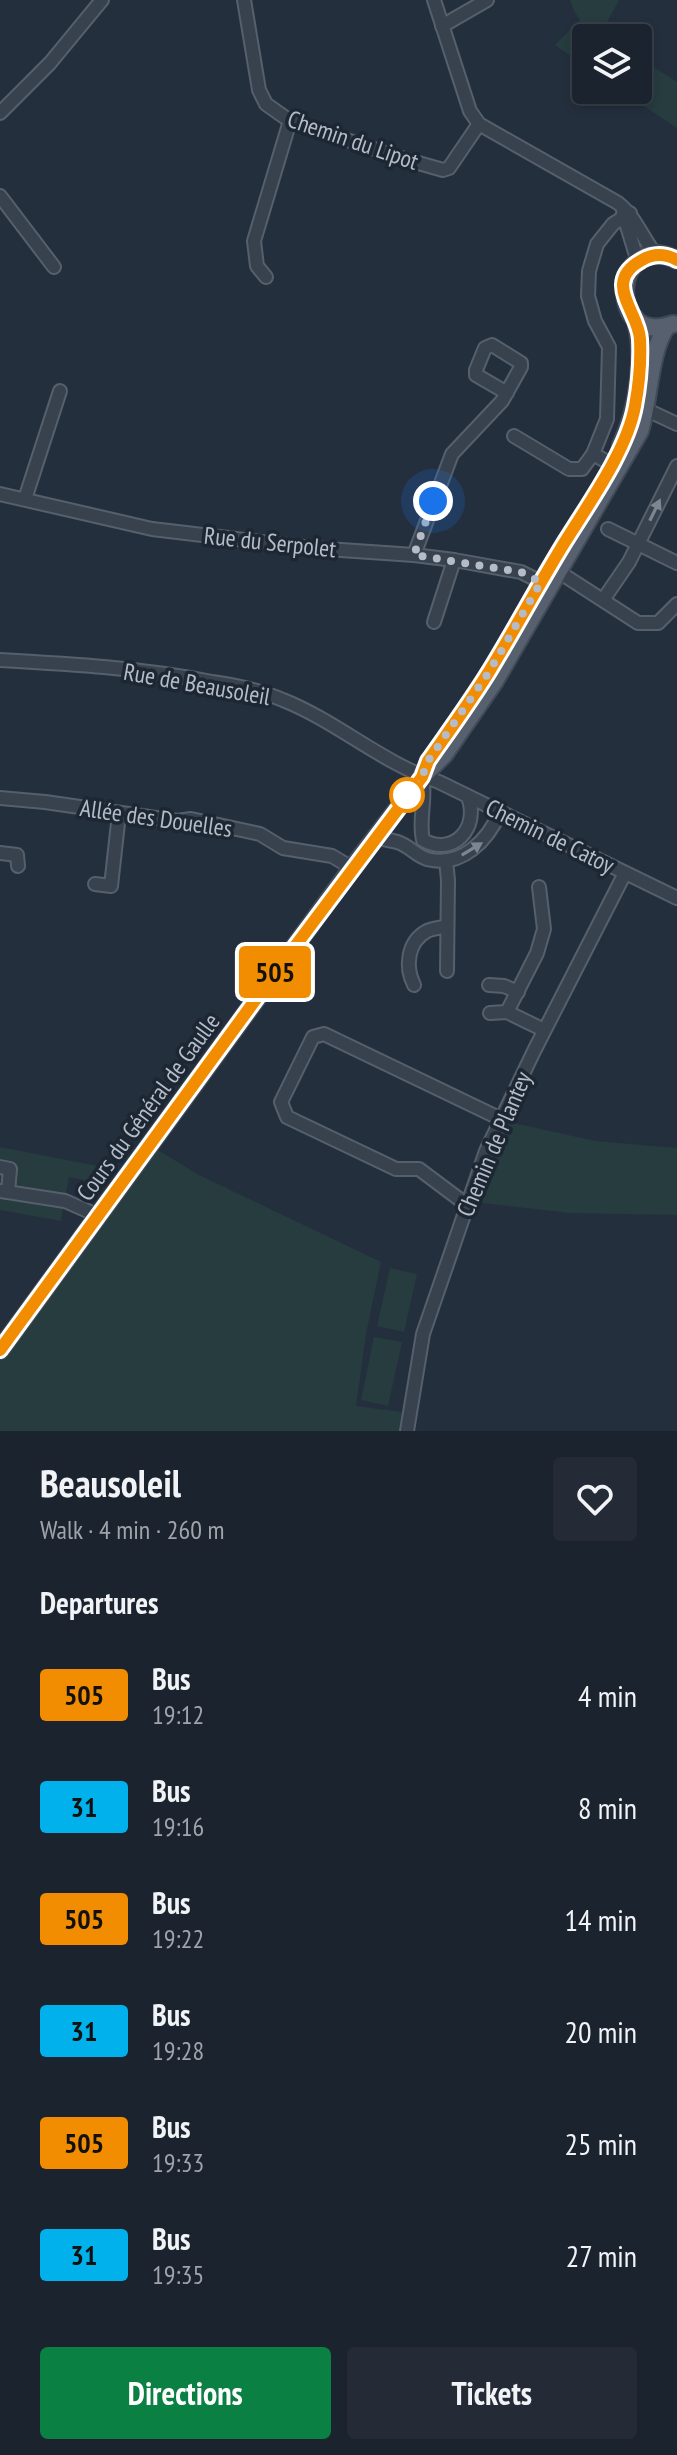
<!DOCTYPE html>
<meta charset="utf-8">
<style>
body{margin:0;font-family:"PT Sans Narrow",sans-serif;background:#242b36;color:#f1f3f6;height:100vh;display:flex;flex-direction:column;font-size:30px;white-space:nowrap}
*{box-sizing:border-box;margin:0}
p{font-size:26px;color:#a0a4aa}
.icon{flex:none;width:44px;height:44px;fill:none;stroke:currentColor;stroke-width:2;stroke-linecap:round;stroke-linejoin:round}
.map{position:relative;height:1431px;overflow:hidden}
.side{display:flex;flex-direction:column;background:#1b232e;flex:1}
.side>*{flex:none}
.badge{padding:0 16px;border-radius:6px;font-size:28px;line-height:52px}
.controls{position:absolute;left:572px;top:24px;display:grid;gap:16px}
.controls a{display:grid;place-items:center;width:80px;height:80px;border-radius:8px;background:#1b232e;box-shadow:0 4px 12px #0003,0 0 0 2px #39404a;font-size:40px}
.you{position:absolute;width:40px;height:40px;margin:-20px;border:6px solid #fff;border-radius:50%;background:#1a73e8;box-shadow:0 0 0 12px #1a73e833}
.map>.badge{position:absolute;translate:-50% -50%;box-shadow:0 0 0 4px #fff}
h2{padding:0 40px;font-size:30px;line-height:72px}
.round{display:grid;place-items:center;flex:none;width:84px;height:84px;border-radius:8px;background:#242b36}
.summary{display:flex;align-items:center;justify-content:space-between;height:136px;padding:0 40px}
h1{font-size:38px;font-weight:700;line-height:60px}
.action{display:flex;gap:16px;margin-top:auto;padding:16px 40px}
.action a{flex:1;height:92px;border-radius:8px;background:#0b8043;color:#fff;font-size:32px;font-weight:700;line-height:92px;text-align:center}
.action a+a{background:#242b36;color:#f1f3f6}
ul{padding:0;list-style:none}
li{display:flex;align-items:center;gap:24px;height:112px;padding:0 40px}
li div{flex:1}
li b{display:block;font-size:30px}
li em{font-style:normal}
li .badge{min-width:88px;font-weight:700;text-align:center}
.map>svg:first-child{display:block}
.green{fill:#263c3f}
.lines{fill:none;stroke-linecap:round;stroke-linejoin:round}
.minor-casing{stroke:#565f6c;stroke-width:16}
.major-casing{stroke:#414a57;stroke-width:20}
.minor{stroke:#38414e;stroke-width:12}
.major{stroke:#56606e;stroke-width:16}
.oneway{fill:#7c8592}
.line-casing{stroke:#fff;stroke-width:18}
.line{stroke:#f28c00;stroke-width:12}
.walk{stroke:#b4bcc9;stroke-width:8;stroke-dasharray:0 14.4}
.stop-dot{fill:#fff;stroke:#f28c00;stroke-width:4}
.labels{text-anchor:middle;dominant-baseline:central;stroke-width:7;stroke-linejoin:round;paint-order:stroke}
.street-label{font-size:24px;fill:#b4bcc9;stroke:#1d2633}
</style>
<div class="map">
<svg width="677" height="1431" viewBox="0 0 677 1431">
<rect width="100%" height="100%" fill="#242f3e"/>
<g class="green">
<path d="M570 0H619L601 33 609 38H586V67L555 45 580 20 574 11Z"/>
<path d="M638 57 677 82V128L620 90H638Z"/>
<path d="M505 1121 595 1141 677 1148V1215L570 1213 472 1202Z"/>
<path d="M0 1147 113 1169 104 1184 69 1177 61 1221 0 1210Z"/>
<path d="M153 1147 199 1175 381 1262 366 1334 356 1406 409 1413 407 1431H0V1361Z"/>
<path d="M390 1268 417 1274 404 1332 377 1326Z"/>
<path d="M374 1337 402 1342 388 1406 361 1400Z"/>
</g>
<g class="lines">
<defs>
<g id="minor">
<path d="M244 0 259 90 266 104 290 121 401 158 443 170 449 168 479 124"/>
<path d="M434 0 470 111 479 124 618 203C636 217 642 238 656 255"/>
<path d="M442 26 487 0"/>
<path d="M0 113 50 63 102 0"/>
<path d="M0 196 54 267"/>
<path d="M623 213 638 262"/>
<path d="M266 277 257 266 254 241 290 121"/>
<path d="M647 410 677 424"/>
<path d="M514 436 569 469H582L593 454"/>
<path d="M611 464 593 454 607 419 609 347 595 321 588 296 589 271 597 244 613 224 630 213"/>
<path d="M0 494 152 529 312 548 414 555 454 560 521 572 541 582"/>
<path d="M25 499 60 391"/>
<path d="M608 529 677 563"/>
<path d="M414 555 452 454 502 401 521 367V363L492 345 485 348 476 370V375L507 393"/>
<path d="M559 572 638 623H658L677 604"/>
<path d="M603 600 629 562 677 466"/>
<path d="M434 622 454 560"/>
<path d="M0 660C71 664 142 668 212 682 237 686 260 690 283 700 338 722 383 764 439 782L677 898"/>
<path d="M424 774 422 777C427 799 418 819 423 840 453 857 480 828 468 797"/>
<path d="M0 798 45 802 177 821 191 819 260 834 283 848 332 856 352 868"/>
<path d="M376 837C383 840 393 840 400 843 410 847 417 856 427 859 462 868 488 840 500 812"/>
<path d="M0 853 17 855 18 866"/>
<path d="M446 860 448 880 447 971"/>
<path d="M95 884 111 886 119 814"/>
<path d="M539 887 544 929 537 953 507 1012 544 1030"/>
<path d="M414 985C405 967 407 942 427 931 433 928 441 928 447 926"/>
<path d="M489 985 504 986 518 992"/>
<path d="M490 1013 507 1012"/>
<path d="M0 1167 10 1169 8 1192"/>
<path d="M0 1191 65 1201 99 1216"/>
<path d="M467 1205 419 1169H396L287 1117 281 1102 313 1037 324 1034 501 1119"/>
<path d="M407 1431 423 1334 486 1151 534 1051 625 873"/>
</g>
<g id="major">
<path d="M673 324C605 349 612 227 677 260"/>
<path d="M621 445C638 410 646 355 635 318"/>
<path d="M0 1350 352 868 422 777 444 755 495 681 640 431C650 399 649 352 667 326"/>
</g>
</defs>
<use href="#minor" class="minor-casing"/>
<use href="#major" class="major-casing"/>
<use href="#minor" class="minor"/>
<use href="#major" class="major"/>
</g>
<defs><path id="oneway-solid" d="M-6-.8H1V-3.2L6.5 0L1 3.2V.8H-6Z" transform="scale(2)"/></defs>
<g class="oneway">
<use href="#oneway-solid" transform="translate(655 510) rotate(-64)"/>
<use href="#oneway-solid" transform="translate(472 849) rotate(-31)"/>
</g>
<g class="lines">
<defs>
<path id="line" d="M0 1350 275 973 422 777 428 761C449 731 471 701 490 670 515 629 538 586 563 545 587 506 627 451 635 406 639 385 641 360 640 339 639 312 601 282 642 260 654 253 666 254 677 260"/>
</defs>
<use href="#line" class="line-casing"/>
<use href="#line" class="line"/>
<path class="walk" d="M407 795 422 777 428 761 489 672 541 582 521 572 414 555 433 501"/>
</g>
<circle class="stop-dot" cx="407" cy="795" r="16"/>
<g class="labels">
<g class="street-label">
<text transform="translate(353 140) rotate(19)">Chemin du Lipot</text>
<text transform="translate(270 542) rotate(6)">Rue du Serpolet</text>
<text transform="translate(197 684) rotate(10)">Rue de Beausoleil</text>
<text transform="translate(156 818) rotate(8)">Allée des Douelles</text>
<text transform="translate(550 836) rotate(26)">Chemin de Catoy</text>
<text transform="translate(148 1107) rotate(-54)">Cours du Général de Gaulle</text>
<text transform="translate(494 1144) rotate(-67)">Chemin de Plantey</text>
</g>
</g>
</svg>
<div class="controls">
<a><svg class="icon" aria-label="layers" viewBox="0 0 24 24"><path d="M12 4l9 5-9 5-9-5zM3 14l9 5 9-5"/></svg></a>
</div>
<div class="you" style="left:433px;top:501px"></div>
<b class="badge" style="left:275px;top:972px;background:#f28c00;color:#111">505</b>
</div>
<section class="side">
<div class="summary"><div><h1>Beausoleil</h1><p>Walk · 4 min · 260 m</p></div><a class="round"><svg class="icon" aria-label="heart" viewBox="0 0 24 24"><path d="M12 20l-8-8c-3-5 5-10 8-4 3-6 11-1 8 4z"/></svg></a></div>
<h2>Departures</h2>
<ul>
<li><span class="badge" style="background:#f28c00;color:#111">505</span><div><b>Bus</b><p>19:12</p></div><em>4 min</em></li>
<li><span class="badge" style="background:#00b1eb;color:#111">31</span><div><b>Bus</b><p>19:16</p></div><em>8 min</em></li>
<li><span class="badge" style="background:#f28c00;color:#111">505</span><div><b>Bus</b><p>19:22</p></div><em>14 min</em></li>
<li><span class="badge" style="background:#00b1eb;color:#111">31</span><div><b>Bus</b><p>19:28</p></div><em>20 min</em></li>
<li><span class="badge" style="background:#f28c00;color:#111">505</span><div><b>Bus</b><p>19:33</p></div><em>25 min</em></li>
<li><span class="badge" style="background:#00b1eb;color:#111">31</span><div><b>Bus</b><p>19:35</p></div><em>27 min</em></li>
</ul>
<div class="action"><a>Directions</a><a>Tickets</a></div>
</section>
